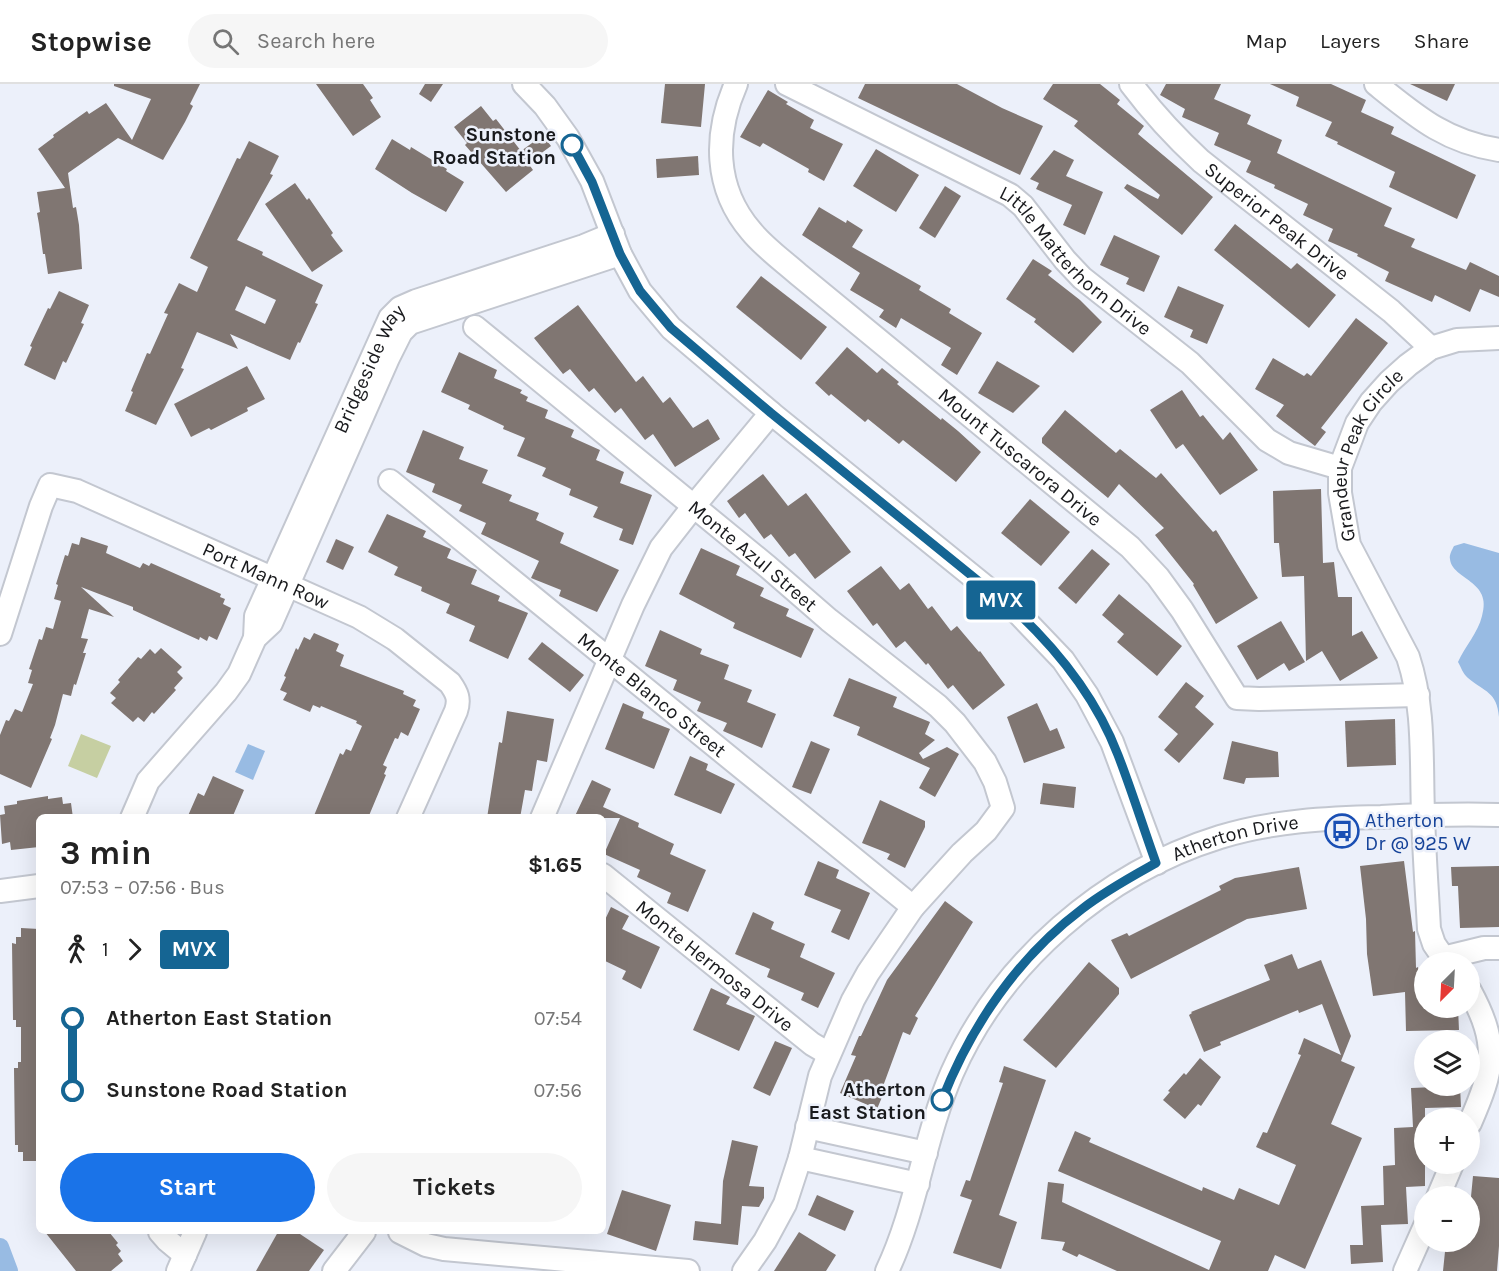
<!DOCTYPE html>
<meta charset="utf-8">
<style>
body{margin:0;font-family:Karla,sans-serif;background:#f6f6f6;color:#222;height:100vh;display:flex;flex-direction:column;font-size:22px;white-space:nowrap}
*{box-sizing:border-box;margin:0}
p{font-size:20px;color:#767676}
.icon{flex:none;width:33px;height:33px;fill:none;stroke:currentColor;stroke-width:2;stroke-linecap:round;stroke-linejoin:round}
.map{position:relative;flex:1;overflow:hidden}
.panel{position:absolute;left:36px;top:730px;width:570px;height:420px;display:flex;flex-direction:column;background:#fff;border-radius:9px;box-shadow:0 6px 24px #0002}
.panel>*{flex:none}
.badge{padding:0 12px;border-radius:4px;font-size:21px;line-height:39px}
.needle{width:39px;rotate:204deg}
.buttons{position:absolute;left:1414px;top:868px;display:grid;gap:12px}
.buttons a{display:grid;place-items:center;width:66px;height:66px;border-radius:50%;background:#fff;box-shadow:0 6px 24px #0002;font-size:30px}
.map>.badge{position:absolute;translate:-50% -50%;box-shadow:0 0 0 3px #fff}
.legs{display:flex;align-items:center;gap:9px;height:66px;padding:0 24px;font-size:20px}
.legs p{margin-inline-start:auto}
.overview{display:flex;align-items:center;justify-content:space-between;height:102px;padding:0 24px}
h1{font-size:33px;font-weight:700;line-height:45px}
.primary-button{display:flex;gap:12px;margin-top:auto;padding:12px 24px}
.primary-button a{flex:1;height:69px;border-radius:36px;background:#1a73e8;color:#fff;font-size:24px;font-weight:700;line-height:69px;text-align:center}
.primary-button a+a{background:#f6f6f6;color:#222}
ul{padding:0 24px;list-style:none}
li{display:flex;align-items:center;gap:21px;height:72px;font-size:22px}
li i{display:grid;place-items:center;width:9px;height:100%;margin:0 8px;background:currentColor}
li i::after{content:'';width:15px;height:15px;margin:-8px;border:4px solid;border-radius:50%;background:#fff}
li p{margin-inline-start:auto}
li:first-child i{background:linear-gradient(#0000 50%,currentColor 0)}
li:last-child i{background:linear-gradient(currentColor 50%,#0000 0)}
header{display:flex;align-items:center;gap:36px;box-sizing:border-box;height:84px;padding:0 30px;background:#fff;border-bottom:2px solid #e0e0e0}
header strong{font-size:28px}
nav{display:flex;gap:33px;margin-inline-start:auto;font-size:21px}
.search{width:420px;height:54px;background:#f6f6f6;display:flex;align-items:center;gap:15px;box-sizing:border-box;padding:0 21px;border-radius:33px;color:#767676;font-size:22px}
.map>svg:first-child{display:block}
.green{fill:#c6cfa2}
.water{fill:#98bbe3}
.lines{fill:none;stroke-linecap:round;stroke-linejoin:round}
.canal{stroke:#98bbe3;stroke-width:18}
.building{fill:#807672;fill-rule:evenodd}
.minor-casing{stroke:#c3c7d0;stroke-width:26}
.minor{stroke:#fff;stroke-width:22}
.line-1-casing{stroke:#fff;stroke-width:14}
.line-1{stroke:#156593;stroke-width:9}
.stop-1-dot{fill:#fff;stroke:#156593;stroke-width:3}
.labels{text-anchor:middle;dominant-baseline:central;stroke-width:5;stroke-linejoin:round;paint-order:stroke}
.stop-label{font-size:20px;font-weight:bold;fill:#191a1d;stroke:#ecf0fa;text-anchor:end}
.street-label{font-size:20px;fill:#191a1d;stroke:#ecf0fa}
.transit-label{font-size:20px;fill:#164399;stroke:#ecf0fa;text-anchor:start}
</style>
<header>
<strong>Stopwise</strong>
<div class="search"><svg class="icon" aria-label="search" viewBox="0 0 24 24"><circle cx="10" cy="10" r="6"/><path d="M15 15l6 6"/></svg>Search here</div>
<nav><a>Map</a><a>Layers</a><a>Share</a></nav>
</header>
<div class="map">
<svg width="1499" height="1187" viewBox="0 0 1499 1187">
<rect width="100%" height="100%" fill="#ecf0fa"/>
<path class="green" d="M81 650 111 662 97 694 68 682Z"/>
<g class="water">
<path d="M1464 459 1499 469V633C1497 608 1485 608 1468 594 1463 590 1461 583 1458 578 1465 562 1478 549 1482 532 1493 496 1452 496 1450 475 1449 471 1452 466 1454 462Z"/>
<path d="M248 660 265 667 253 696 235 688Z"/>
</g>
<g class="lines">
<path class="canal" d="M0 1163 9 1187"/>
</g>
<g class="building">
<path d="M114 0H200L190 20 193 22 185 38 163 76 118 54 68 89 73 124 76 123 79 141 82 185 48 190 45 170H43L39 140 37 129 40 128 37 108 65 104 38 65 54 53 53 51 87 27 89 30 106 19 132 56 151 15 114 2Z"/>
<path d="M316 0H363L373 14 370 16 381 33 353 52Z"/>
<path d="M425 0H443L431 18 419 10Z"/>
<path d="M665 0H705L701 43 661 39Z"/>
<path d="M865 0H957L1002 24 1043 42 1020 91 858 14Z"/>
<path d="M1053 0H1100L1120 16 1117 20 1144 42 1138 50 1213 113 1182 151 1124 104 1127 100 1158 115 1160 111 1074 42 1078 37 1043 15Z"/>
<path d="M1166 0H1221L1214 15 1251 31 1247 40 1282 56 1277 69 1392 124 1384 142 1415 155 1411 163 1466 186 1470 178 1499 192V213L1480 205 1470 228 1435 211 1432 218 1385 197 1389 188 1357 172 1358 170 1328 157 1333 145 1303 131 1308 120 1274 104 1275 101 1246 88 1251 77 1214 61 1219 49 1182 33 1185 25 1160 11Z"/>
<path d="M1270 0H1331L1366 16 1361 28 1394 43 1391 50 1476 91 1457 135 1389 103 1395 88 1337 60 1338 58 1325 52 1332 38 1296 22 1299 13Z"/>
<path d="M1410 0H1455L1447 17Z"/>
<path d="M768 6 788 18 786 20 814 36 810 44 843 60 824 97 808 88 809 85 763 59 760 63 740 53Z"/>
<path d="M481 22 493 37 496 35 521 67 543 51 551 62 528 79 533 86 506 108 465 61 467 59 454 43Z"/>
<path d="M392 55 410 66 411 63 447 85 446 87 464 98 446 128 412 109 375 85Z"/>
<path d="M249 57 279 72 270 90 273 91 237 156 263 168 262 171 323 201 315 219 318 220 300 259 298 258 290 276 230 250 238 265 197 248 181 284 184 285 156 341 125 327 133 308 131 307 147 269 150 270 168 230 164 229 179 199 197 208 208 183 190 174 237 74 240 75ZM246 202 276 216 265 240 235 226Z"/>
<path d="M876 65 919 91 896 128 853 102Z"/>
<path d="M1054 66 1074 76 1066 92 1103 108 1085 151 1063 141 1072 121 1036 105 1039 99 1030 95Z"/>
<path d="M698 72 699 91 657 94 656 75Z"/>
<path d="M295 99 307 116 309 114 333 149 331 151 343 167 312 188 265 120Z"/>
<path d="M945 102 961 112 935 154 919 144Z"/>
<path d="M819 123 846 139 847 136 863 146 852 163 921 202 919 206 951 225 949 229 982 249 957 291 941 281 951 264 901 234 896 244 879 233 884 226 850 206 860 189 802 151Z"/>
<path d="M1235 140 1291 185 1297 179 1336 211 1309 244 1214 166Z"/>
<path d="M1114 151 1160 172 1144 208 1126 200 1129 194 1100 181Z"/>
<path d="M1033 175 1052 187 1048 191 1080 216 1102 238 1073 269 1034 238 1036 235 1006 215Z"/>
<path d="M761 192 827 243 801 276 736 223Z"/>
<path d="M1178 202 1224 221 1207 260 1190 253 1193 246 1164 233Z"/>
<path d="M59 207 89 221 81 239 84 240 79 251 66 279 63 277 55 296 24 281 32 263 30 262 48 224 50 225Z"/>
<path d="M578 221 636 298 643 292 663 319 670 313 693 344 708 335 720 355 675 383 653 350 645 356 621 324 615 329 594 304 589 308 570 285 563 290 534 254Z"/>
<path d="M1356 234 1388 259 1321 344 1326 348 1315 362 1276 332 1284 321 1255 305 1273 274 1304 292 1307 289 1311 292Z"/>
<path d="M847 263 877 289 882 284 899 298 897 300 941 336 942 334 958 347 981 368 956 398 903 356 899 360 868 335 865 338 831 310 829 312 815 299Z"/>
<path d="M459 268 497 286 494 294 522 306 520 309 528 313 526 317 548 326 545 334 574 346 571 353 600 366 596 376 624 388 620 399 652 411 633 461 619 456 623 445 593 433 598 423 569 411 571 405 542 392 546 384 517 372 525 354 503 345 504 342 468 325 470 321 441 308Z"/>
<path d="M997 277 1040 302 1013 329 978 309Z"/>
<path d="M247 282 265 315 247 324 248 327 211 346 209 344 191 353 174 320Z"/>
<path d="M1182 306 1200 333 1203 331 1223 356 1230 348 1258 386 1220 411 1183 360 1176 365 1150 326Z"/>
<path d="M1065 326 1116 369 1120 365 1156 394 1161 389 1213 448 1216 446 1258 514 1216 540 1193 501 1194 500 1155 451 1164 444 1119 400 1108 414 1042 359V354Z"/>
<path d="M423 346 464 363 459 375 488 386 482 399 512 411 509 417 539 429 536 436 564 449 560 459 619 486 597 528 559 512 561 506 531 494 539 477 481 450 486 439 459 427 462 421 432 408 435 400 406 388Z"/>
<path d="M763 390 788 422 806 409 851 468 815 495 795 469 789 473 771 450 764 455 745 429 739 434 727 417Z"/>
<path d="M1321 405 1323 479 1334 478 1338 513H1352V552L1362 547 1378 574 1340 597 1322 567 1306 577 1304 492 1282 493 1279 459H1274L1273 407Z"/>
<path d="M1030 415 1070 448 1041 482 1001 449Z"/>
<path d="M387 430 426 447 423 453 451 465 447 474 477 486 471 500 500 512 498 517 528 529 508 575 469 557 475 542 446 529 450 520 421 507 422 503 394 491 398 483 368 468Z"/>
<path d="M81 453 108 462 106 469 140 484 143 479 149 482 151 479 221 510 220 513 225 515 223 520 231 524 217 556 209 552 207 557 200 553 199 556 133 526V523L81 503 114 533 89 525 81 554 88 555 83 569H86L76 601 74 600 71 612 63 610 55 641 50 654 52 655 31 704 0 690V651L6 636 9 637 15 625 22 628 33 600 28 599 32 586 29 585 39 555 42 556 46 543 53 545 61 517 54 515 58 501 56 500 65 471 68 472 72 459 79 461Z"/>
<path d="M336 455 354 463 343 486 326 478Z"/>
<path d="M701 464 740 482 736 491 764 504 760 512 789 525 786 532 814 545 801 574 733 544 735 539 679 510Z"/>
<path d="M1092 465 1110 480 1076 520 1058 504Z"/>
<path d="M881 482 900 506 909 499 928 525 932 522 951 547 957 542 979 568 980 567 1005 601 973 626 953 601 948 605 928 579 926 581 905 557 896 564 877 539 873 542 847 507Z"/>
<path d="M1119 510 1182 562 1157 592 1117 558 1124 550 1102 531Z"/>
<path d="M1281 537 1305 578 1289 587 1284 579 1257 596 1237 562Z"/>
<path d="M660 546 702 565 700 570 729 581 724 595 752 606 747 618 776 630 762 664 723 647 727 639 697 627 701 618 673 606 677 596 645 582Z"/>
<path d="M314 549 339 560 336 567 344 571 340 582 404 607 403 610 416 616 413 622 420 625 408 652 401 648 398 655 395 654 383 681 387 683 384 690 386 691 368 734H313L340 669 343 671 346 665 351 667 362 642 356 639 357 637 321 622 320 624 313 621 310 628 283 616 287 609 280 606 286 593 284 592 296 564 298 566 304 553 310 556Z"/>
<path d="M542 558 584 591 570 608 528 575Z"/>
<path d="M161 564 182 583 177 588 183 594 174 604 176 606 154 630 152 628 144 638 138 633 133 638 111 619 116 614 110 609 120 598 118 596 138 573 141 575 150 565 155 570Z"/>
<path d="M849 594 897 613 893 623 930 638 925 650 935 656 919 669 923 675 947 663 959 670 935 713 919 704 930 684 857 651 860 643 833 632Z"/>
<path d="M1186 598 1204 612 1195 623 1214 640 1179 679 1164 666 1178 650 1158 633Z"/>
<path d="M623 619 644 628 642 634 670 645 654 685 605 665Z"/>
<path d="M1037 619 1050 647 1057 644 1065 664 1024 679 1007 633Z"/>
<path d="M507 627 554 635 547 678 537 676 532 707 525 706 520 734H487L499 658 502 659Z"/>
<path d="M1395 635 1396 681 1347 683 1345 637Z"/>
<path d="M811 657 830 665 811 710 792 703Z"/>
<path d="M1232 657 1278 668 1279 693 1246 694 1244 700 1223 695Z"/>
<path d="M690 672 708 680 706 686 735 700 721 730 674 711Z"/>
<path d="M213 692 244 706 232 734H187L198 709 204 712Z"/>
<path d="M592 696 611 705 603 723 639 739 638 743 674 760 670 770 706 786 688 828 667 819 671 809 637 793 640 786 604 770 620 734H574Z"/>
<path d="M1043 699 1076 703 1074 724 1040 720Z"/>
<path d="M48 712V715L62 713 63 720 71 719 73 734H39V763L11 766 10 758 2 760 0 731 5 730 4 722 17 720V717Z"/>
<path d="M880 716 925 737V743L905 784 887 775 890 770 862 759Z"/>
<path d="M818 777 839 786 836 794 870 809 849 856 831 848 841 826 804 811Z"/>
<path d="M1404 777 1413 848 1415 847 1416 884 1418 883 1424 925 1458 924 1459 946 1406 947 1405 908 1373 912 1367 870 1366 835 1360 782Z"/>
<path d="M1499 782V843L1460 844 1458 802H1452L1451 783Z"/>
<path d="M1299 783 1307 825 1247 835 1131 895 1111 856 1127 849 1129 852 1221 806 1219 802 1235 794Z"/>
<path d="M945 817 973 838 915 932 918 934 910 951 903 948 882 1005 885 1006 877 1025 840 1009 856 972 851 971 859 952H861L887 896Z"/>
<path d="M611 823 629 832 622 845 660 863 641 905 622 895 626 887 603 876V840Z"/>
<path d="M753 828 774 838 771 845 805 860 800 873 835 889 818 924 801 916 804 909 767 893 770 885 735 870Z"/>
<path d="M21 844 39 845V1077H23V1068H18V1061H15L14 984H18V978H21V943H16V936H13L12 859 16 860V853H21Z"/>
<path d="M1292 870 1298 885 1321 876 1351 952 1341 977 1355 983 1331 1040 1362 1054 1305 1185 1275 1171 1268 1187H1117L1079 1170 1077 1173 1062 1166 1065 1158 1041 1155 1048 1098 1064 1100 1062 1118 1209 1186 1221 1157 1058 1087 1075 1047 1091 1054 1089 1058 1202 1107 1203 1103 1234 1116 1239 1104 1279 1121 1296 1081 1256 1063 1263 1048 1267 1049 1301 971 1298 970 1304 954 1341 971 1322 920 1299 929 1298 926 1220 958 1221 961 1204 968 1189 931 1192 929 1191 928 1270 896 1264 881Z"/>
<path d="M1089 878 1119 904V910L1056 984 1023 956Z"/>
<path d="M711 904 730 913 726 920 755 932 739 967 693 946Z"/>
<path d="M775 957 792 964 770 1012 753 1004Z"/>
<path d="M1200 974 1221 993 1201 1022 1198 1020 1185 1035 1163 1016 1170 1008 1168 1007 1184 989 1186 991Z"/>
<path d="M1004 982 1046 996 999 1131 1017 1138 1001 1185 953 1169 972 1116 960 1112 966 1096 970 1097 1003 999 999 998Z"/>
<path d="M1460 1002 1461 1023 1425 1024V1102L1406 1103 1408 1140 1381 1141 1383 1178 1351 1180 1350 1161H1363L1361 1122 1384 1121 1383 1082 1395 1081 1394 1044 1413 1043 1411 1004Z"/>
<path d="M732 1056 758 1062 749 1102 764 1103V1114L759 1123 742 1122 738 1161 693 1156 695 1137 721 1140 723 1097Z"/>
<path d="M1473 1092 1499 1094V1162L1497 1187H1443L1446 1158H1470V1123Z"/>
<path d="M622 1106 671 1121 656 1167 607 1150Z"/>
<path d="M817 1111 854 1127 845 1147 808 1131Z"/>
<path d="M45 1148H109L118 1159 116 1161 121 1167 118 1170 123 1177 111 1187H76Z"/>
<path d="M278 1148H297L324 1166 309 1187H256Z"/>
<path d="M799 1148 836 1171 826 1187H774Z"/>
</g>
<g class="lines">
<defs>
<g id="minor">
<path d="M524 0 545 22 568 54 592 97 620 170 640 207 671 244 771 329 1019 530 1063 576 1087 611 1112 658 1157 779"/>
<path id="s1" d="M736 0C714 50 714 104 751 147 764 163 782 176 798 190L1130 463 1158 493 1182 526 1237 614 1259 615 1418 611"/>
<path id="s2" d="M787 0 1010 111 1023 122 1065 176 1082 194 1190 279 1267 356 1289 369 1340 384"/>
<path id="s3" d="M1131 0C1152 28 1175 53 1201 77L1391 227 1431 264"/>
<path d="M1376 0C1417 33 1446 58 1499 66"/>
<path id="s4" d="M475 243 768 483 829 536 938 622 955 639 985 678 995 698 1003 724 986 747 962 769 913 823 868 889 853 916 820 992 800 1074 785 1120 765 1157 744 1187"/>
<path id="s5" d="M390 397 913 823"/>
<path id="s6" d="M0 550 41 422 50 401 77 407 359 533 395 555 450 599C457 609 460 615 456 627L408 734"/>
<path id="s7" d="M255 554 256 532 390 234 400 224 416 217 584 162 613 150"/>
<path d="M132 734 148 697 226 608 239 590 255 554 271 539 388 274 401 248 410 239 620 170"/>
<path d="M542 734 633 521 661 464 693 423 771 329"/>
<path id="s8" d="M603 791 812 960 829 970"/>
<path d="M0 807 39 802"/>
<path d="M1443 874 1484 864H1499"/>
<path id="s9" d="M1447 879 1434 860 1429 845C1427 806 1424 768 1423 729 1421 677 1425 624 1408 573L1349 461 1340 409V384L1357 339 1371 318 1389 298 1408 281 1431 264 1457 256 1499 254"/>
<path d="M1470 907C1499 961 1494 984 1470 1039"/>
<path d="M807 1043 926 1069"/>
<path d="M800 1074 918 1100"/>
<path d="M1438 1113 1452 1080"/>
<path d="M160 1148 167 1156 185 1171"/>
<path d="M400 1148 426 1161 444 1165 688 1187"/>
<path d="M178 1187 195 1148"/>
<path d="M334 1187 364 1148"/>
<path id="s10" d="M887 1187C917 1124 924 1053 952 989 1001 878 1104 789 1220 753 1272 737 1327 734 1381 733 1421 731 1460 730 1499 731"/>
<path d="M1405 1187 1425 1142"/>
</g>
</defs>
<use href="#minor" class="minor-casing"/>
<use href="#minor" class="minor"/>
</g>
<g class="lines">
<defs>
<path id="line-1" d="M572 61 592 98 620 170 640 207 671 244 771 329 1019 530C1061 570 1097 616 1118 671 1132 707 1143 743 1156 779 1131 793 1105 807 1082 825 1018 873 971 942 942 1016"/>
</defs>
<use href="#line-1" class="line-1-casing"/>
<use href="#line-1" class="line-1"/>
</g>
<defs>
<symbol id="bus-ring" viewBox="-11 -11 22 22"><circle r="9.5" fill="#ecf0fa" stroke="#1a4fb4" stroke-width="1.5"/><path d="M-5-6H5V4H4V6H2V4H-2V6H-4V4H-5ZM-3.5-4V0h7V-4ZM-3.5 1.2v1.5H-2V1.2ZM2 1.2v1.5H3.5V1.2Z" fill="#1a4fb4"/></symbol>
</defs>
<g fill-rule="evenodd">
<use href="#bus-ring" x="1323" y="728" width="38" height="38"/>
</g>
<g class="stop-1-dot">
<circle cx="572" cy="61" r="10"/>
<circle cx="942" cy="1016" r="10"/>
</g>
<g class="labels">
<g class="stop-label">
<text x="556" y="50">Sunstone<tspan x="556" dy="23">Road Station</tspan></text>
<text x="926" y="1005">Atherton<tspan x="926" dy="23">East Station</tspan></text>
</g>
<g class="street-label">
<text stroke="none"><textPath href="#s3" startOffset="201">Superior Peak Drive</textPath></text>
<text stroke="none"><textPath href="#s2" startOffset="342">Little Matterhorn Drive</textPath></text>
<text stroke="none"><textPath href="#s7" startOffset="294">Bridgeside Way</textPath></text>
<text stroke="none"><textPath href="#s1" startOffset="508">Mount Tuscarora Drive</textPath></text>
<text stroke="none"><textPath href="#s9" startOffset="537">Grandeur Peak Circle</textPath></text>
<text stroke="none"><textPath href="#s4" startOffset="360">Monte Azul Street</textPath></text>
<text stroke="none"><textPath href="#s6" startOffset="392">Port Mann Row</textPath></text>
<text stroke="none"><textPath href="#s5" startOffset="338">Monte Blanco Street</textPath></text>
<text stroke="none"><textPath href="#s10" startOffset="591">Atherton Drive</textPath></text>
<text stroke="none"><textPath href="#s8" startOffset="144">Monte Hermosa Drive</textPath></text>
</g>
<g class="transit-label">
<text x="1365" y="736">Atherton<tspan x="1365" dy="23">Dr @ 925 W</tspan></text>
</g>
</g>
</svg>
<div class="buttons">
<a><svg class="needle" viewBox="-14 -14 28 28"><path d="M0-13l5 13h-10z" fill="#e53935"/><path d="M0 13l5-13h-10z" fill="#767676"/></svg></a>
<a><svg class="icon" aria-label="layers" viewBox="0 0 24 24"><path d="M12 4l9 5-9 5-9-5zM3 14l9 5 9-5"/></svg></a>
<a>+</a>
<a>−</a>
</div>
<b class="badge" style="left:1001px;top:516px;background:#156593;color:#fff">MVX</b>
<section class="panel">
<div class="overview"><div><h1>3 min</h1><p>07:53 – 07:56 · Bus</p></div><b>$1.65</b></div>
<div class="legs"><svg class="icon" aria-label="walk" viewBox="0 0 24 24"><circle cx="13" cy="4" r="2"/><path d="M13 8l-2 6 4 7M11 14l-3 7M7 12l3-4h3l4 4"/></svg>1<svg class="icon" aria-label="forward" viewBox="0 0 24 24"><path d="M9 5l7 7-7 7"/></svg><b class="badge" style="background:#156593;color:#fff">MVX</b></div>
<ul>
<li><i style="color:#156593"></i><b>Atherton East Station</b><p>07:54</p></li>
<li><i style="color:#156593"></i><b>Sunstone Road Station</b><p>07:56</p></li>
</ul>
<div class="primary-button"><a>Start</a><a>Tickets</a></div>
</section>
</div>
